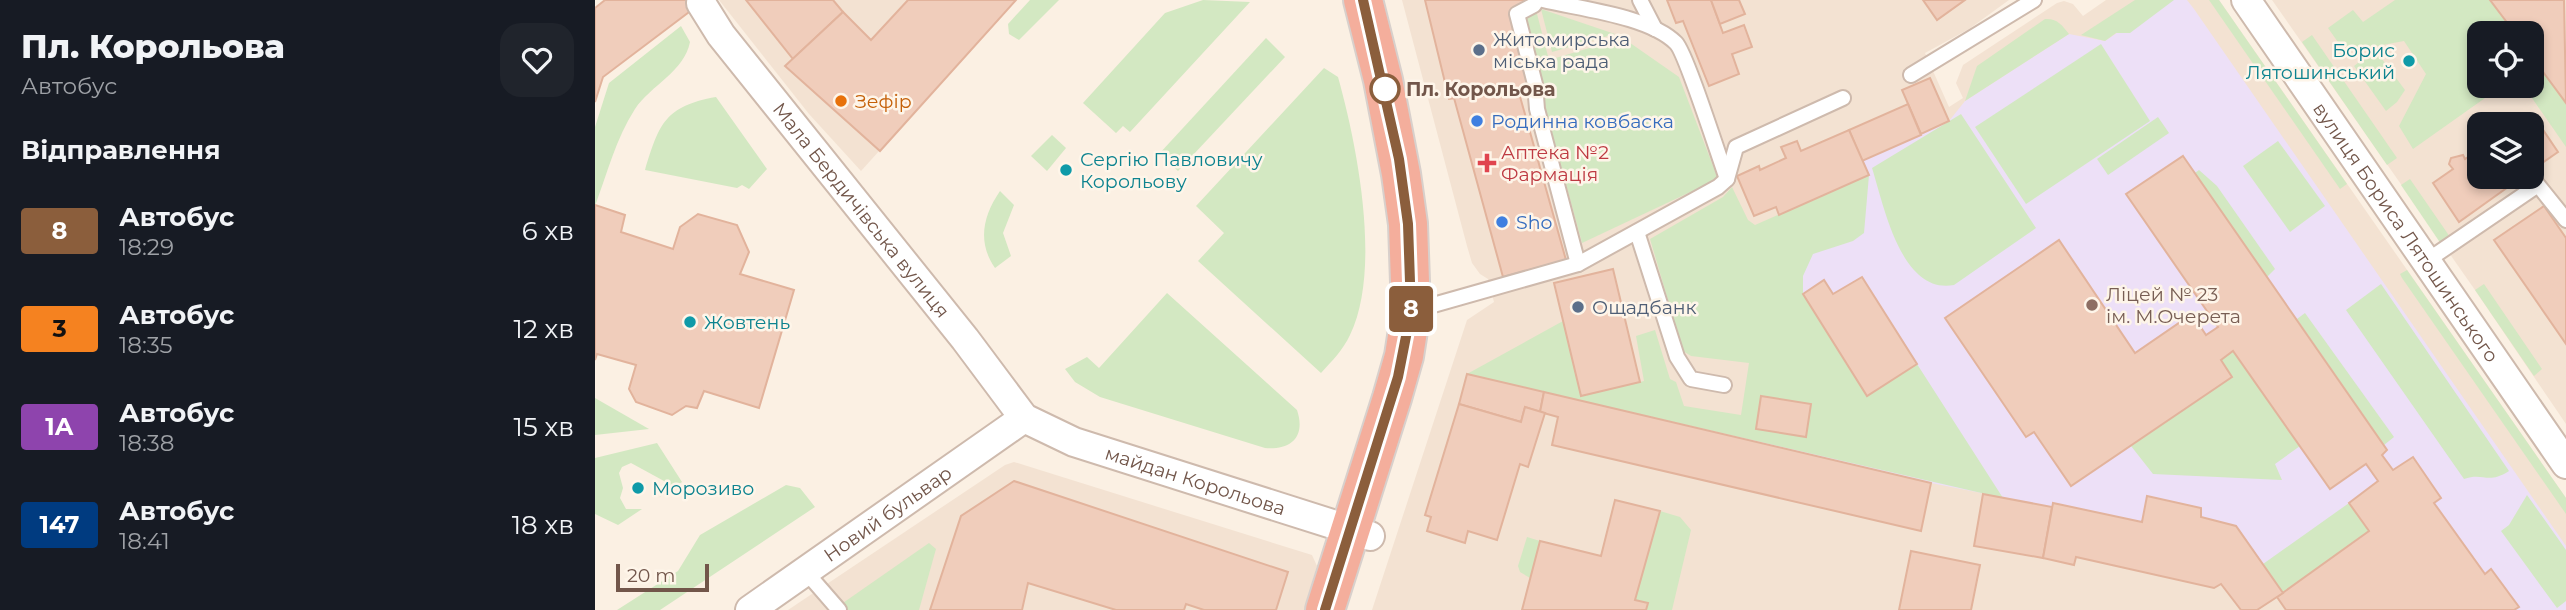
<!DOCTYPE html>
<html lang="uk">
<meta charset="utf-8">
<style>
body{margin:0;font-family:Montserrat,sans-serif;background:#20242c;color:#f1f3f6;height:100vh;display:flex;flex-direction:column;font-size:26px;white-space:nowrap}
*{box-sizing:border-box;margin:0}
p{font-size:23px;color:#9ea1a6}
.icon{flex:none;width:38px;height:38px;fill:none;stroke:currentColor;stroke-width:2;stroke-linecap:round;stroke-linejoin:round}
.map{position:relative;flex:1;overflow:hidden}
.side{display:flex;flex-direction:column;background:#171b24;width:595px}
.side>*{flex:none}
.badge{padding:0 14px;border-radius:5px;font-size:24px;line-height:46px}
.fabs{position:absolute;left:1872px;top:21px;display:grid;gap:14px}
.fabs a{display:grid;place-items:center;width:77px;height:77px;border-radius:14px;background:#171b24;box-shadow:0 4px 10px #0003;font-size:35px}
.scale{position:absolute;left:21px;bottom:18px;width:93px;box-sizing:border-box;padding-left:7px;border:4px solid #72564a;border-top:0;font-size:19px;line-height:24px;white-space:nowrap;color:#72564a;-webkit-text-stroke:5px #fef5e9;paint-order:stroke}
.map>.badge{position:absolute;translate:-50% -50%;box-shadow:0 0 0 4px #fff}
h2{padding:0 21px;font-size:26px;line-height:63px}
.round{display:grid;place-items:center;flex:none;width:74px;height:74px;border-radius:21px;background:#20242c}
.summary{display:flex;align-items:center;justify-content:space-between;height:119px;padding:0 21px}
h1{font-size:33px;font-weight:800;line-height:52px}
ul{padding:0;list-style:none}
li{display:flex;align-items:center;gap:21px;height:98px;padding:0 21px}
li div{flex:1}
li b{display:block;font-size:26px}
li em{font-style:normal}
li .badge{min-width:77px;font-weight:700;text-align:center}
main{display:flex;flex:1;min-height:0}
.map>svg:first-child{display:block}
.residential{fill:#f3e2d2;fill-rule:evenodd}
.education{fill:#ede0f7}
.green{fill:#d3e8c2}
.building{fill:#f0cdbb;stroke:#e2b39c;stroke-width:2}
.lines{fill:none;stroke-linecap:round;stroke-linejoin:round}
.lane-casing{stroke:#cebaad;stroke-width:18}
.street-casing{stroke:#cebaad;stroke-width:32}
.highway-casing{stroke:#d8d0cc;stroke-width:42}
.lane{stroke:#fff;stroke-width:14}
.street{stroke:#fff;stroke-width:28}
.highway{stroke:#f4ae9c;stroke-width:38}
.line-casing{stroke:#fff;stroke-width:16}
.line{stroke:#8b5e3c;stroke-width:10}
.service-dot{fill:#5c6f8a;stroke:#fef5e9;stroke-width:2.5}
.culture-dot{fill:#0f9aa8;stroke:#fef5e9;stroke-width:2.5}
.stop-dot{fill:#fff;stroke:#8b5e3c;stroke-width:3.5}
.food-dot{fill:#e8710a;stroke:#fef5e9;stroke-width:2.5}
.shop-dot{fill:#3f7fe0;stroke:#fef5e9;stroke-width:2.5}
.health-dot{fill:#e0444e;stroke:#fef5e9;stroke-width:2.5}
.education-dot{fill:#8d6e63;stroke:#fef5e9;stroke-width:2.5}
.labels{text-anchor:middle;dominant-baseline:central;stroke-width:5;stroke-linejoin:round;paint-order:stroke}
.service-label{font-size:19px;fill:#4e5e75;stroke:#fef5e9;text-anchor:start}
.culture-label{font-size:19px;fill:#0d838f;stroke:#fef5e9;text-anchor:start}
.stop-label{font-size:19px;font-weight:bold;fill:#72564a;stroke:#fef5e9;text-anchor:start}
.food-label{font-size:19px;fill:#c56008;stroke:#fef5e9;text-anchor:start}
.shop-label{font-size:19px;fill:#366cbe;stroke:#fef5e9;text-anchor:start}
.health-label{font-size:19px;fill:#be3a42;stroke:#fef5e9;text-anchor:start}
.street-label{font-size:19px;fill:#72564a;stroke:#fef5e9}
.education-label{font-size:19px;fill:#785e54;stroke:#fef5e9;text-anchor:start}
</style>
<main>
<section class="side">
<div class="summary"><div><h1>Пл. Корольова</h1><p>Автобус</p></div><a class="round"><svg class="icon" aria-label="heart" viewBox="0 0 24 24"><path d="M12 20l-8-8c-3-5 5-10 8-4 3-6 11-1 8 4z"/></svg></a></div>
<h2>Відправлення</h2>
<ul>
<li><span class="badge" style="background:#8b5e3c;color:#fff">8</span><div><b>Автобус</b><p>18:29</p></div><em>6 хв</em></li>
<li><span class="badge" style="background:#f58220;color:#111">3</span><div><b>Автобус</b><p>18:35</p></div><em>12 хв</em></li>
<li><span class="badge" style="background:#8e44ad;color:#fff">1А</span><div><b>Автобус</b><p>18:38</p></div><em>15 хв</em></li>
<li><span class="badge" style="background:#003b80;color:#fff">147</span><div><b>Автобус</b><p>18:41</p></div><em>18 хв</em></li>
</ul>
</section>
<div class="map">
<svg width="1971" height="610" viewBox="0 0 1971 610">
<rect width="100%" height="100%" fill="#fbf0e3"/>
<g class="residential">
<path d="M124 0H421L266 171 214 114Z"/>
<path d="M807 0H1414L1374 29 1330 53 1354 107 1368 98 1361 83 1368 65 1462 3 1469 1 1478 4 1488 16 1511 0H1624L1971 498V610H777L872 320 899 302 893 279 885 274 877 263 872 246Z"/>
<path d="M1677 0H1971V424L1880 290ZM1885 33H1937V86H1885ZM1885 124H1937V177H1885Z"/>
<path d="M419 462 717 555 722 566 709 610H193L410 465Z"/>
</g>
<path class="education" d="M1570 0H1592L1599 9 1971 546V610H1691L1682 597 1687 592 1641 526 1606 517 1547 522 1458 504 1457 507 1336 483 1143 437 1184 215 1273 175 1267 161 1354 121 1370 101 1474 34 1510 41Z"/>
<g class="green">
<path d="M435 0H464L424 40 414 34 413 24Z"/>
<path d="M608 0 655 2 535 132 528 126 521 133 488 103 570 13Z"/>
<path d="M1540 0H1579L1535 33H1521L1510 41 1486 35Z"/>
<path d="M1614 0H1624L1752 184 1745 189Z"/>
<path d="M1800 0H1895L1920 33H1885V86H1907L1818 149 1804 126 1831 74 1809 41 1750 52 1733 28 1758 10 1768 22Z"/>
<path d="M946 9 1020 34 957 52Z"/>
<path d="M941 10 954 60 1028 38 1084 77 1123 179 987 243 926 19Z"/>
<path d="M1450 19C1462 18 1467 25 1474 34L1370 101 1382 66Z"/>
<path d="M86 26 95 42C89 72 56 85 40 109 21 138 12 174 0 206V127L14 83Z"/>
<path d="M1717 35 1802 158 1792 165 1707 42Z"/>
<path d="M671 38 690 57 583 171 564 154Z"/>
<path d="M1506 44 1555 121 1431 204 1380 127Z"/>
<path d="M1784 55 1810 90 1802 102 1791 111 1759 66 1772 56Z"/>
<path d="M1937 57 1971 103V147L1930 88 1922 86H1937Z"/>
<path d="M729 68 743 77C762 145 787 269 755 335 748 350 737 361 726 373L603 261 629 233 601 206Z"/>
<path d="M121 97 172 169 154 189 147 185 142 188 50 170C64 124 70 106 121 97Z"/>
<path d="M1366 114 1441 228 1359 285C1306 295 1289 206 1277 168Z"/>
<path d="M1563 117 1574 133 1513 175 1502 159Z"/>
<path d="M457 135 471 148 452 171 436 156Z"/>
<path d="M1683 141 1730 206 1695 232 1648 166Z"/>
<path d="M1604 170 1622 186 1680 269 1672 277 1600 173Z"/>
<path d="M1274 175 1269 233 1258 241 1218 254 1208 276V294L1272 395 1322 364 1408 498 872 374 968 321 986 396 1049 381 1041 336 1060 330 1075 379 1081 382 1089 406 1146 415 1154 363 1096 356 1088 351 1055 239 1128 197 1137 187 1153 220 1160 225Z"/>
<path d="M1815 179 1855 237 1846 244 1806 185Z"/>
<path d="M405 191 419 205 408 233 416 256 400 268C382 242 388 216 405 191Z"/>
<path d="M1812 270 1971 498V514L1807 278 1805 274Z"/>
<path d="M1786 284 1914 471C1892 485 1889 472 1869 479L1751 310Z"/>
<path d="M1889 284 1947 369 1939 376 1880 290Z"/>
<path d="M572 293 702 410C711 437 696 450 670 448L505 397 480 382 470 369 492 357 504 368Z"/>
<path d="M1710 313 1799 437 1789 445 1702 319Z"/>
<path d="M1638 351 1705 446 1680 464 1687 480 1558 474 1536 446 1637 377 1626 360Z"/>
<path d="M0 398 54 429 0 435Z"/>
<path d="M62 443 87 482 63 498 68 494 69 481 36 463 27 467 24 473 28 488 25 498 31 509H47L23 525 0 514V458Z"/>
<path d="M191 485 205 488 220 507 65 610H22L83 571 105 535Z"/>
<path d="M1932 495 1971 550V601L1962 608 1906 531 1914 525Z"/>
<path d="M1754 503 1774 531 1688 593 1668 564Z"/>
<path d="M1065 511 1085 517 1096 530 1077 610H1051L1053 603 1040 600Z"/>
<path d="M932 537 945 541 935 578 925 572 923 566Z"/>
<path d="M334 543 341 549 324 610H250L245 605Z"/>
</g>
<g class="building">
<path d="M10 0H110L8 77 0 102V8Z"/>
<path d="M151 0H238L248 12 198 59Z"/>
<path d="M313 0H421L285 151 190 66 248 12 276 40Z"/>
<path d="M830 0H937L917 10 935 90 854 99Z"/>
<path d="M1072 0H1116L1128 33 1149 25 1157 47 1137 54 1144 74 1114 86 1088 21 1081 23Z"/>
<path d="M1116 0H1144L1150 14 1125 24Z"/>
<path d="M1328 0H1370L1342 20Z"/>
<path d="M1895 0H1969L1971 103 1937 57V33H1920Z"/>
<path d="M1335 78 1354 121 1326 134 1307 90Z"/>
<path d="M924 93 971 260 908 277 859 98Z"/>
<path d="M1313 104 1326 135 1267 161 1254 130Z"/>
<path d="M1940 118 1963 152 1937 170V124H1931Z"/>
<path d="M1254 130 1274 175 1184 215 1181 207 1159 216 1142 176 1164 166 1165 170 1191 158 1186 147 1202 141 1206 151Z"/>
<path d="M1885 149V177H1927L1864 222 1838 183 1858 169 1854 164 1856 158 1868 155 1870 159Z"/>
<path d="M1588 156 1792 450 1787 455 1798 470 1818 457 1846 498 1839 503 1890 574 1896 569 1924 607 1919 610H1691L1682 597 1774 531 1754 503 1783 481 1771 464 1735 489 1638 351 1626 360 1637 377 1476 486 1439 432 1431 437 1350 318 1464 240 1540 353 1597 314 1611 335 1623 327 1531 194Z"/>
<path d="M0 205 30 215 26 232 78 249 85 227 103 214 142 225 154 252 145 274 199 290 164 408 109 391 102 408 91 406 77 415 41 402 34 389 41 365 2 354 0 360Z"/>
<path d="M1949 206 1971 238V344L1899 240Z"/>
<path d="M1018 269 1045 382 986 396 959 283Z"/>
<path d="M1267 277 1322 364 1272 396 1208 294 1229 280 1238 294Z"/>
<path d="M872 374 949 392 945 412 930 407 926 422 864 404Z"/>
<path d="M949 392 1336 483 1326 531 957 445 963 417 945 412Z"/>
<path d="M1166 396 1216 404 1211 437 1161 429Z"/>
<path d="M864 404 926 422 930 407 950 413 933 467 925 464 902 540 873 531 870 543 832 531 836 517 830 515Z"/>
<path d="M419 481 693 572 681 610H609L591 604 589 610H521L433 583 427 610H335L366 516Z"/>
<path d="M1388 494 1457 507 1448 558 1379 546Z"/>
<path d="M1552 496 1606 508V517L1641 526 1688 593 1662 610H1646L1626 584 1619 588 1481 557 1479 565 1448 558 1458 503 1547 522Z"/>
<path d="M1020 500 1065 511 1040 600 1053 603 1051 610H927L945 541 1006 556Z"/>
<path d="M1316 551 1385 565 1376 610H1304Z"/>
</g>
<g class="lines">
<defs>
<g id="lane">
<path d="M942 0 939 5 922 14 940 84 942 109 983 264"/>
<path d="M948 0C985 9 1054 16 1081 43 1091 53 1124 157 1132 179"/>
<path d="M1045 0 1060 29"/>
<path d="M1316 75 1439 0"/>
<path d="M1042 232 1082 357 1096 379 1129 385"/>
<path d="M1830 262 1943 185 1971 220"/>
<path d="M817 311 983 264 1123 187 1132 179 1141 147 1248 98"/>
<path d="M211 572 244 610"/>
</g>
<g id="street">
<path id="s1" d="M1651 0 1971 464"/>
<path id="s2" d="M106 3 126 35 370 339 429 418 479 442 775 536"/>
<path id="s3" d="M155 610 429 418"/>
</g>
<path id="highway" d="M730 610 797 398 809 356 816 311 813 224 806 174 788 80 768 0"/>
</defs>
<use href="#lane" class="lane-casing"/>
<use href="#street" class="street-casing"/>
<use href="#highway" class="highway-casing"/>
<use href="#lane" class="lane"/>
<use href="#street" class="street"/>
<use href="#highway" class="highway"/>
</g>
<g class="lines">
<defs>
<path id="line" d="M730 610 803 377 816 311 813 224 804 159 768 0"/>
</defs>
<use href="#line" class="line-casing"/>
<use href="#line" class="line"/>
</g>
<g class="service-dot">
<circle cx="884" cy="50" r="7"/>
<circle cx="983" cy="307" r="7"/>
</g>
<g class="culture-dot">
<circle cx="1814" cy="61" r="7"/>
<circle cx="471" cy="170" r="7"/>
<circle cx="95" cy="322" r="7"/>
<circle cx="43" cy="488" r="7"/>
</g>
<circle class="stop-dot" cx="790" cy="89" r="14"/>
<circle class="food-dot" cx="246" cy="101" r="7"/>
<g class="shop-dot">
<circle cx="882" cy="121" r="7"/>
<circle cx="907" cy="222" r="7"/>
</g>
<path class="health-dot" d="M888.5 152.5h7v7h7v7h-7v7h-7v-7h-7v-7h7z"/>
<circle class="education-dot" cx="1497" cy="305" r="7"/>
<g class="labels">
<g class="service-label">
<text x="898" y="39">Житомирська<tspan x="898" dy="22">міська рада</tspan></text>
<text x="997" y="307">Ощадбанк</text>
</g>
<g class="culture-label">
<text x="1800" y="50" text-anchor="end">Борис<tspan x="1800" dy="22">Лятошинський</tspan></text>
<text x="485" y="159">Сергію Павловичу<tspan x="485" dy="22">Корольову</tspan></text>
<text x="109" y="322">Жовтень</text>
<text x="57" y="488">Морозиво</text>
</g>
<g class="stop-label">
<text x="811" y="89">Пл. Корольова</text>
</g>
<g class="food-label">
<text x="260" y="101">Зефір</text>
</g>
<g class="shop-label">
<text x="896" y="121">Родинна ковбаска</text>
<text x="921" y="222">Sho</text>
</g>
<g class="health-label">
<text x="906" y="152">Аптека №2<tspan x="906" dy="22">Фармація</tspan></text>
</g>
<g class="street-label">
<text stroke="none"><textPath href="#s2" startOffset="262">Мала Бердичівська вулиця</textPath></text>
<text stroke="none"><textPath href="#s1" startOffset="282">вулиця Бориса Лятошинського</textPath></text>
<text stroke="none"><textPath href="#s2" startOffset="709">майдан Корольова</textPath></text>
<text stroke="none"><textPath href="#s3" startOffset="168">Новий бульвар</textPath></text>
</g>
<g class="education-label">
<text x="1511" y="294">Ліцей № 23<tspan x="1511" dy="22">ім. М.Очерета</tspan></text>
</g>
</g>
</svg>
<div class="fabs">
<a><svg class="icon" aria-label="locate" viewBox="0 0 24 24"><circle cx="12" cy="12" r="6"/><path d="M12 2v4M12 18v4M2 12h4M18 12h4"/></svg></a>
<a><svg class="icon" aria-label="layers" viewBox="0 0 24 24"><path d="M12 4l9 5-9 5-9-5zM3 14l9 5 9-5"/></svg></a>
</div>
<div class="scale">20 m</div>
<b class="badge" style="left:816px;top:309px;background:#8b5e3c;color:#fff">8</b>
</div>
</main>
